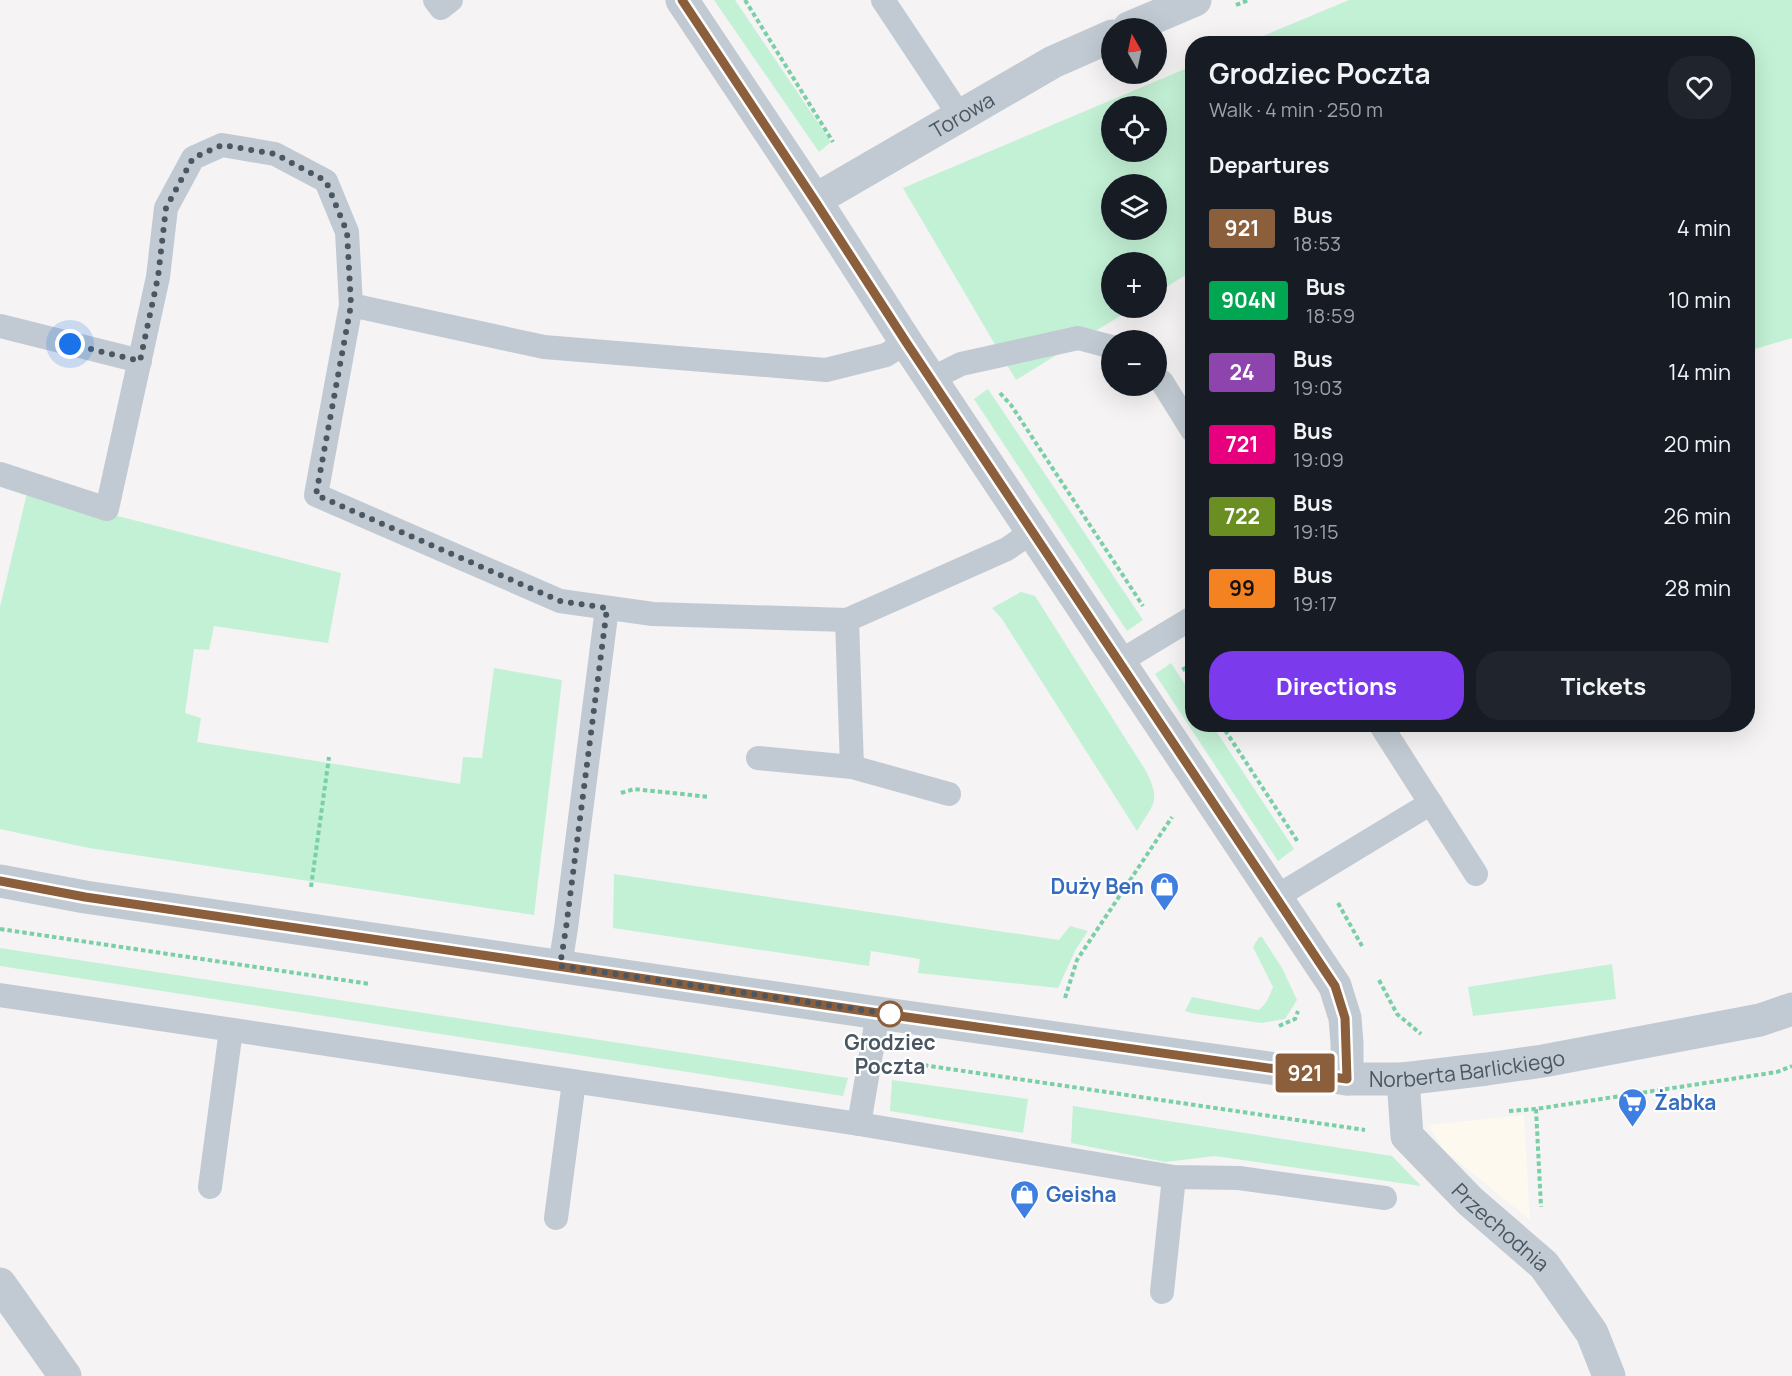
<!DOCTYPE html>
<meta charset="utf-8">
<style>
body{margin:0;font-family:Manrope,sans-serif;background:#20242c;color:#f1f3f6;height:100vh;display:flex;flex-direction:column;font-size:22px;white-space:nowrap}
*{box-sizing:border-box;margin:0}
p{font-size:20px;color:#9ea1a6}
.icon{flex:none;width:33px;height:33px;fill:none;stroke:currentColor;stroke-width:2;stroke-linecap:round;stroke-linejoin:round}
.map{position:relative;flex:1;overflow:hidden}
.side{position:absolute;left:1185px;top:36px;width:570px;height:696px;display:flex;flex-direction:column;background:#171b24;border-radius:24px;box-shadow:0 6px 24px #0002}
.side>*{flex:none}
.badge{padding:0 12px;border-radius:4px;font-size:21px;line-height:39px}
.needle{width:39px;rotate:351deg}
.fabs{position:absolute;left:1101px;top:18px;display:grid;gap:12px}
.fabs a{display:grid;place-items:center;width:66px;height:66px;border-radius:50%;background:#171b24;box-shadow:0 6px 24px #0002;font-size:30px}
.you{position:absolute;width:30px;height:30px;margin:-15px;border:4px solid #fff;border-radius:50%;background:#1a73e8;box-shadow:0 0 0 9px #1a73e833}
.map>.badge{position:absolute;translate:-50% -50%;box-shadow:0 0 0 3px #fff}
h2{padding:0 24px;font-size:22px;line-height:54px}
.round{display:grid;place-items:center;flex:none;width:63px;height:63px;border-radius:24px;background:#20242c}
.head{display:flex;align-items:center;justify-content:space-between;height:102px;padding:0 24px}
h1{font-size:28px;font-weight:700;line-height:45px}
.primary-button{display:flex;gap:12px;margin-top:auto;padding:12px 24px}
.primary-button a{flex:1;height:69px;border-radius:24px;background:#7c3aed;color:#fff;font-size:24px;font-weight:700;line-height:69px;text-align:center}
.primary-button a+a{background:#20242c;color:#f1f3f6}
ul{padding:0;list-style:none}
li{display:flex;align-items:center;gap:18px;height:72px;padding:0 24px}
li div{flex:1}
li b{display:block;font-size:22px}
li em{font-style:normal}
li .badge{min-width:66px;font-weight:700;text-align:center}
.map>svg:first-child{display:block}
.commercial{fill:#fdf9ef}
.green{fill:#c3f1d5;fill-rule:evenodd}
.lines{fill:none;stroke-linecap:round;stroke-linejoin:round}
.path{stroke:#7ad0a6;stroke-width:4;stroke-dasharray:4.5 3;stroke-linecap:butt}
.service{stroke:#c1cad2;stroke-width:24}
.minor{stroke:#c1cad2;stroke-width:33}
.tertiary{stroke:#c1cad2;stroke-width:33}
.line-casing{stroke:#fff;stroke-width:14}
.line{stroke:#8b5e3c;stroke-width:9}
.walk{stroke:#4a5661;stroke-width:6;stroke-dasharray:0 10.8}
.stop-dot{fill:#fff;stroke:#8b5e3c;stroke-width:3}
.labels{text-anchor:middle;dominant-baseline:central;stroke-width:4.5;stroke-linejoin:round;paint-order:stroke}
.street-label{font-size:21px;fill:#4a5661;stroke:#fff}
.shop-label{font-size:21px;font-weight:bold;fill:#366cbe;stroke:#fff;text-anchor:start}
.stop-label{font-size:21px;font-weight:bold;fill:#4a5661;stroke:#fff}
</style>
<div class="map">
<svg width="1792" height="1376" viewBox="0 0 1792 1376">
<rect width="100%" height="100%" fill="#f5f3f3"/>
<path class="commercial" d="M1524 1115 1530 1220 1444 1150 1428 1125Z"/>
<g class="green">
<path d="M714 0H735L831 142 819 152Z"/>
<path d="M1349 0H1792V338L1748 351V44L1246 43Z"/>
<path d="M1192 66V271L1157 293 1156 262H1112V308H1133L1016 380 903 188ZM1112 106H1156V152H1112ZM1112 184H1156V230H1112Z"/>
<path d="M988 389 1143 620 1127 631 974 399Z"/>
<path d="M27 493 341 573 328 643 214 626 209 650 194 649 185 713 201 718 197 742 460 784 463 757 482 758 494 668 562 680 534 915 89 848 0 829V607Z"/>
<path d="M1021 592 1035 596 1146 771C1161 802 1154 803 1137 831L1002 619 992 608Z"/>
<path d="M1171 663 1192 695V724L1212 725 1294 849 1278 861 1155 674Z"/>
<path d="M614 874 1059 940 1070 926 1088 931 1076 949 1058 988 918 973 920 959 871 951 869 966 613 928Z"/>
<path d="M1259 937H1262L1282 968 1297 1000 1285 1019 1262 1023 1196 1014 1185 1011 1192 997 1259 1010C1267 1003 1269 997 1273 987L1253 947Z"/>
<path d="M0 948 848 1078 843 1096 0 966Z"/>
<path d="M1612 964 1616 999 1473 1016 1468 987Z"/>
<path d="M892 1080 1028 1099 1023 1133 890 1111Z"/>
<path d="M1073 1106 1392 1156 1421 1186 1215 1156 1165 1162 1071 1143Z"/>
</g>
<g class="lines">
<g class="path">
<path d="M745 0 833 142"/>
<path d="M1236 5 1249 0"/>
<path d="M1000 393 1011 405 1143 606"/>
<path d="M1183 667 1192 682"/>
<path d="M1221 724 1298 842"/>
<path d="M621 793 634 789 710 797"/>
<path d="M311 887 329 757"/>
<path d="M1338 903 1362 946"/>
<path d="M0 929 370 984"/>
<path d="M1379 980 1397 1014 1421 1034"/>
<path d="M1065 998 1077 960 1172 817"/>
<path d="M1279 1026 1295 1019 1298 1011"/>
<path d="M909 1063 1365 1130"/>
<path d="M1536 1109 1541 1207"/>
<path d="M1509 1111 1536 1109 1777 1072 1792 1066"/>
</g>
<g class="service">
<path d="M435 0 441 8 451 0"/>
<path d="M883 0 960 116"/>
<path d="M0 326 140 361"/>
<path d="M906 342 886 355 826 370 544 347 351 305 316 495 560 601 653 614 847 620 1007 549 1033 531"/>
<path d="M1156 378 1162 382 1192 430"/>
<path d="M931 379 961 364 1078 338 1112 347"/>
<path d="M0 474 107 509 158 277 166 208 193 158 222 145 275 154 326 181 347 232 351 305"/>
<path d="M1119 662 1192 618"/>
<path d="M1380 724 1476 874"/>
<path d="M758 758 852 767 847 620"/>
<path d="M852 767 949 794"/>
<path d="M1276 897 1431 803"/>
<path d="M560 966 566 928 607 608"/>
<path d="M0 995 859 1124 1174 1177 1239 1178 1385 1198"/>
<path d="M859 1124 878 1013"/>
<path d="M210 1187 231 1030"/>
<path d="M556 1218 574 1082"/>
<path d="M1162 1292 1174 1177"/>
</g>
<g class="minor">
<path d="M682 0 815 200 906 342 1335 986 1345 1018 1347 1043V1079"/>
<path d="M1129 28 1195 0"/>
<path id="s1" d="M815 200 1053 62 1112 36"/>
<path id="s2" d="M1403 1079 1407 1136 1470 1201 1544 1265 1592 1333 1609 1376"/>
<path d="M0 1284 65 1376"/>
</g>
<path class="tertiary" id="s3" d="M0 881 85 897 878 1013 1347 1079H1403L1487 1069 1543 1061 1760 1020 1792 1009"/>
</g>
<g class="lines">
<defs>
<path id="line" d="M0 881 85 897 878 1013 1347 1079 1345 1018 1335 986 906 342 815 201 682 0"/>
</defs>
<use href="#line" class="line-casing"/>
<use href="#line" class="line"/>
<path class="walk" d="M70 344 140 361 158 277 166 208 193 158 222 145 240 148 275 154 326 181 347 232 351 305 316 495 560 601 607 608 566 928 560 966 896 1015 890 1014"/>
</g>
<defs>
<symbol id="shop-pin" viewBox="-11 -11 22 30"><path d="M0 17L-7.5 6A9.5 9.5 0 1 1 7.5 6Z" fill="#3f7fe0" stroke="#fff"/><path d="M-5-2.5h2.3a2.7 3.5 0 0 1 5.4 0H5L5.5 6h-11ZM-1.5-2.5h3a1.5 2.3 0 0 0-3 0Z" fill="#fff"/></symbol>
<symbol id="supermarket-pin" viewBox="-11 -11 22 30"><path d="M0 17L-7.5 6A9.5 9.5 0 1 1 7.5 6Z" fill="#3f7fe0" stroke="#fff"/><path d="M-6-5.5h2.5l.6 2H6L4.5 2H-2.5L-4.4-4H-6ZM-1.5 3.2a1.3 1.3 0 1 0 .1 0ZM3 3.2a1.3 1.3 0 1 0 .1 0Z" fill="#fff"/></symbol>
</defs>
<g fill-rule="evenodd">
<use href="#shop-pin" x="1148" y="870" width="33" height="45"/>
<use href="#supermarket-pin" x="1616" y="1086" width="33" height="45"/>
<use href="#shop-pin" x="1008" y="1178" width="33" height="45"/>
</g>
<circle class="stop-dot" cx="890" cy="1014" r="12"/>
<g class="labels">
<g class="street-label">
<text stroke="none"><textPath href="#s1" startOffset="170">Torowa</textPath></text>
<text stroke="none"><textPath href="#s3" startOffset="1482">Norberta Barlickiego</textPath></text>
<text stroke="none"><textPath href="#s2" startOffset="188">Przechodnia</textPath></text>
</g>
<g class="shop-label">
<text x="1144" y="886" text-anchor="end">Duży Ben</text>
<text x="1654" y="1102">Żabka</text>
<text x="1046" y="1194">Geisha</text>
</g>
<g class="stop-label">
<text x="890" y="1042">Grodziec<tspan x="890" dy="24">Poczta</tspan></text>
</g>
</g>
</svg>
<div class="fabs">
<a><svg class="needle" viewBox="-14 -14 28 28"><path d="M0-13l5 13h-10z" fill="#e53935"/><path d="M0 13l5-13h-10z" fill="#9ea1a6"/></svg></a>
<a><svg class="icon" aria-label="locate" viewBox="0 0 24 24"><circle cx="12" cy="12" r="6"/><path d="M12 2v4M12 18v4M2 12h4M18 12h4"/></svg></a>
<a><svg class="icon" aria-label="layers" viewBox="0 0 24 24"><path d="M12 4l9 5-9 5-9-5zM3 14l9 5 9-5"/></svg></a>
<a>+</a>
<a>−</a>
</div>
<div class="you" style="left:70px;top:344px"></div>
<b class="badge" style="left:1305px;top:1073px;background:#8b5e3c;color:#fff">921</b>
<section class="side">
<div class="head"><div><h1>Grodziec Poczta</h1><p>Walk · 4 min · 250 m</p></div><a class="round"><svg class="icon" aria-label="heart" viewBox="0 0 24 24"><path d="M12 20l-8-8c-3-5 5-10 8-4 3-6 11-1 8 4z"/></svg></a></div>
<h2>Departures</h2>
<ul>
<li><span class="badge" style="background:#8b5e3c;color:#fff">921</span><div><b>Bus</b><p>18:53</p></div><em>4 min</em></li>
<li><span class="badge" style="background:#00a651;color:#fff">904N</span><div><b>Bus</b><p>18:59</p></div><em>10 min</em></li>
<li><span class="badge" style="background:#8e44ad;color:#fff">24</span><div><b>Bus</b><p>19:03</p></div><em>14 min</em></li>
<li><span class="badge" style="background:#e6007e;color:#fff">721</span><div><b>Bus</b><p>19:09</p></div><em>20 min</em></li>
<li><span class="badge" style="background:#6b8e23;color:#fff">722</span><div><b>Bus</b><p>19:15</p></div><em>26 min</em></li>
<li><span class="badge" style="background:#f58220;color:#111">99</span><div><b>Bus</b><p>19:17</p></div><em>28 min</em></li>
</ul>
<div class="primary-button"><a>Directions</a><a>Tickets</a></div>
</section>
</div>
